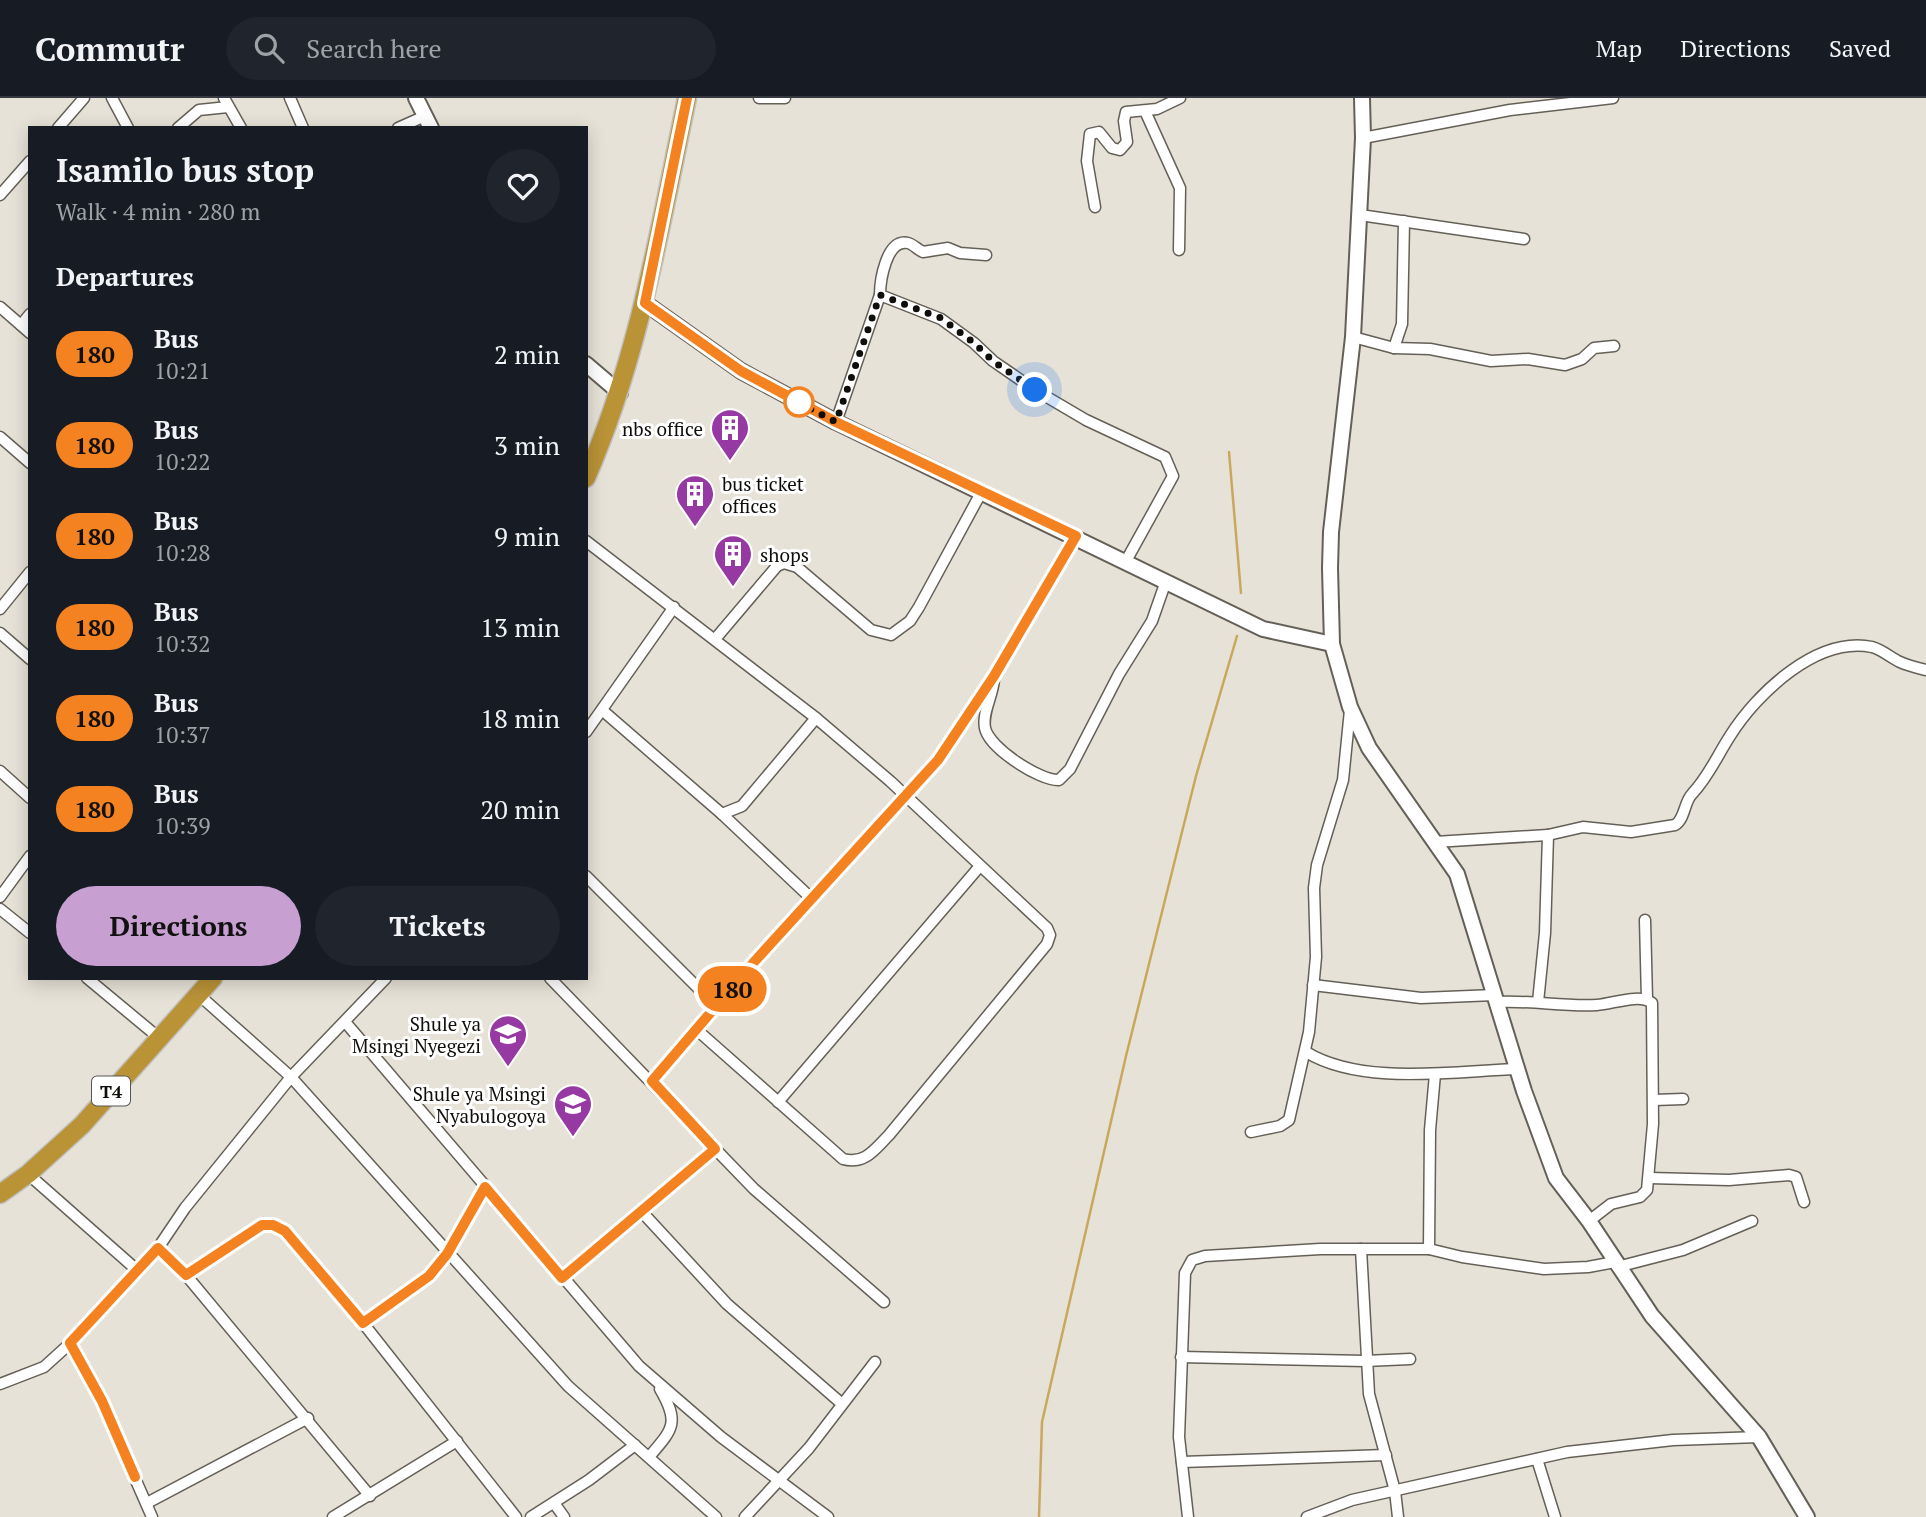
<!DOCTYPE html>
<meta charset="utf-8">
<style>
body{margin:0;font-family:"PT Serif",serif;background:#20242c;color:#f1f3f6;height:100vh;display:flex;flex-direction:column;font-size:26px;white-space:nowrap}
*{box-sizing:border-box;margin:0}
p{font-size:23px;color:#9ea1a6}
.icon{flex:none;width:38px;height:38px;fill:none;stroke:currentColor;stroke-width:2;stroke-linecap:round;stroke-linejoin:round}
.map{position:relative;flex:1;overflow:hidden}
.drawer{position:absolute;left:28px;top:28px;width:560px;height:854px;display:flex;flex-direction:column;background:#171b24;border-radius:0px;box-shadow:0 4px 18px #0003}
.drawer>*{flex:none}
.badge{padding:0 14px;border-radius:23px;font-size:24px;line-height:46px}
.you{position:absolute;width:35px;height:35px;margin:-18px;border:5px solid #fff;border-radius:50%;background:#1a73e8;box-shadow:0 0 0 10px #1a73e833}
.map>.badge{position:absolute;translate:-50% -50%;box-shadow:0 0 0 4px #fff}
h2{padding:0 28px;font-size:26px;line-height:63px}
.round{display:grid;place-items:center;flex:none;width:74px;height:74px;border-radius:37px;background:#20242c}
.overview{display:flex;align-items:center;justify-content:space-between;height:119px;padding:0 28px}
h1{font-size:33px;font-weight:700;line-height:52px}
.action{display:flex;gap:14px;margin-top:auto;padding:14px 28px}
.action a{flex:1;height:80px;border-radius:42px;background:#c89fd1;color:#111;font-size:28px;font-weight:700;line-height:80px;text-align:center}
.action a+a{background:#20242c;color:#f1f3f6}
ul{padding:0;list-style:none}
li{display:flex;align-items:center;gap:21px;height:91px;padding:0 28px}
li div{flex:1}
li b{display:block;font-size:26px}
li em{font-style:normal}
li .badge{min-width:77px;font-weight:700;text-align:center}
header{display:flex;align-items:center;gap:42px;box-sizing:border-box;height:98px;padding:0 35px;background:#171b24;border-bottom:2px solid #363941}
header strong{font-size:33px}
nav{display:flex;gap:38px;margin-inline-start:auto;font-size:24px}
.search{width:490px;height:63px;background:#20242c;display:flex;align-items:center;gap:18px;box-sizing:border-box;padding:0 24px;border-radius:38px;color:#9ea1a6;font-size:26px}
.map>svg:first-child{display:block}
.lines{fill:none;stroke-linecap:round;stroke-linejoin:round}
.stream{stroke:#c9a85e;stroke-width:2.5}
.street-casing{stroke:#656057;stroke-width:13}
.secondary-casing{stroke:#656057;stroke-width:18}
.highway-casing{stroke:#c1c0bf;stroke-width:21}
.street{stroke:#fff;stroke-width:10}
.secondary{stroke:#fff;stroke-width:14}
.highway{stroke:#ba9337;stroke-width:18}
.line-casing{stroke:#fff;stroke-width:16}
.line{stroke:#f58220;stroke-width:10}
.walk{stroke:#0f0e0a;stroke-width:7;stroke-dasharray:0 12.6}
.stop-dot{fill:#fff;stroke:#f58220;stroke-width:3.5}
.labels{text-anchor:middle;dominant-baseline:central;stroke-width:6;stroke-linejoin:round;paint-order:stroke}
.shield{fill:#fff;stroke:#575654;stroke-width:2}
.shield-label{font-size:18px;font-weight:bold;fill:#0f0e0a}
.poi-label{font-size:19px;fill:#0f0e0a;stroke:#fff;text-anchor:end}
</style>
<header>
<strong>Commutr</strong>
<div class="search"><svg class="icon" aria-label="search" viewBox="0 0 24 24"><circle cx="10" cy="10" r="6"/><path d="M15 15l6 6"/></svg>Search here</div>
<nav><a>Map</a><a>Directions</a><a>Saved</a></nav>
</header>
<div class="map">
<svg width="1926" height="1419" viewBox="0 0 1926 1419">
<rect width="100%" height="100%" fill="#e7e2d7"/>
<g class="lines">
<g class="stream">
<path d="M1229 354 1241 495"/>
<path d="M1039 1419 1042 1324 1126 958 1196 678 1237 538"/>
</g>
<defs>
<g id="street">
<path d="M112 0 128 30"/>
<path d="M224 0 241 30"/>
<path d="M290 0 303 30"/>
<path d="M759 0H785"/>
<path d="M1145 13 1180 90 1179 152"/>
<path d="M58 30 84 0"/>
<path d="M178 30 199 12 228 9"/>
<path d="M398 30 425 18"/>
<path d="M1363 40 1510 12 1613 0"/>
<path d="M0 97 30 63"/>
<path d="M1095 109 1087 63 1090 36 1099 34 1112 50 1120 52 1127 44 1124 23 1126 14 1157 11 1180 0"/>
<path d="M1360 117 1524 141"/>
<path d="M880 197C880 184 886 140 908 145 913 146 918 152 923 154L948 150 960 155 986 157"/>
<path d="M0 209 30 235"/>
<path d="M21 227 30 216"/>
<path d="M1353 239 1394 250 1430 251 1491 263 1528 261 1565 267 1582 261 1594 250 1614 248"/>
<path d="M1394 250 1402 226 1404 123"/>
<path d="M836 324 880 197 941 221 974 245 993 263 1035 292 1086 322 1165 359 1173 378 1126 463"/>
<path d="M0 339 30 365"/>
<path d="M586 443 816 620 890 683 1047 830 1050 837 1047 846 889 1037C875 1051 865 1067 843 1061L697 932"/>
<path d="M0 511 30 474"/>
<path d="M0 535 30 561"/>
<path d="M716 540 777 468 784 465 797 469 871 532 891 537 910 523 919 509 982 393"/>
<path d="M994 581C993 598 982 614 985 630 989 650 1040 683 1059 682L1070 671 1119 576 1152 523 1166 483"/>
<path d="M602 612 722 716 812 801"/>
<path d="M586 634 674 509"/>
<path d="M0 673 30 700"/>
<path d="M722 716 742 708 816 620"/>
<path d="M1435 744 1548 737 1583 729 1631 734 1675 727C1685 721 1684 704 1692 696 1709 678 1717 658 1730 638 1757 595 1817 538 1872 549 1883 552 1891 560 1900 564 1909 568 1918 570 1926 572"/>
<path d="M586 778 717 909"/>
<path d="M0 799 30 758"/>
<path d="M0 811 30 835"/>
<path d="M1645 822 1647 902"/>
<path d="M87 880 158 939"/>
<path d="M550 880 754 1091 884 1204"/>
<path d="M1313 887 1421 900 1495 897"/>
<path d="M199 897 291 979 568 1288 716 1419"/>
<path d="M1497 904C1531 902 1564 909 1597 907 1613 906 1639 895 1652 905L1653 1026 1647 1092 1640 1099 1611 1106 1589 1123"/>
<path d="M1538 904 1545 835 1548 737"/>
<path d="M346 925 639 1268 721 1339 828 1419"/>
<path d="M1306 954C1362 988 1453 973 1517 971"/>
<path d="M652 983 754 864 938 662 994 577 1076 438"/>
<path d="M1654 1002 1683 1001"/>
<path d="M778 1004 980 768"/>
<path d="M1251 1034 1280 1028 1289 1022 1309 934 1316 859 1314 790 1317 767 1343 682 1350 612"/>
<path d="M28 1076 138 1173"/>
<path d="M1649 1080 1729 1082 1789 1077 1796 1079 1804 1104"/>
<path d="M642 1114 727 1206 841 1305"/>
<path d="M158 1150 186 1177 370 1398"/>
<path d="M1361 1151 1369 1296 1395 1393 1398 1419"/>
<path d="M1429 1151 1430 1032 1435 976"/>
<path d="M1617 1169 1683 1152 1752 1123"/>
<path d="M186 1177 262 1127H273L285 1133 363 1225 516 1419"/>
<path d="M562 1180 715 1051"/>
<path d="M363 1225 429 1178 448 1156 485 1089"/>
<path d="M70 1245 101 1303 152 1419"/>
<path d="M1181 1259 1365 1263 1410 1261"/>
<path d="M0 1286 44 1269 76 1240 158 1150 185 1110 291 979 386 880"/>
<path d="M649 1359C673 1331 680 1325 660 1291"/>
<path d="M1537 1361 1555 1419"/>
<path d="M1182 1364 1386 1357"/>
<path d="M147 1405 308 1320"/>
<path d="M554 1405 564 1419"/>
<path d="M333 1419 457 1343"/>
<path d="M531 1419 589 1382 635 1347"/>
<path d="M745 1419 809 1350 875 1264"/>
<path d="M1188 1419 1179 1339 1185 1175 1192 1162 1205 1158 1320 1151H1429L1462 1159 1544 1171 1588 1169 1615 1164"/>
<path d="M1307 1419 1352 1402 1567 1354 1673 1342 1759 1339"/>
</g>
<g id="secondary">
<path d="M416 0 431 30"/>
<path d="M1362 0 1363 40 1353 239 1331 434 1330 470 1332 546 1350 609 1369 650 1457 776 1524 993 1556 1080 1589 1123 1652 1218 1759 1339 1807 1419"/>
<path d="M645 205 741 273 836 324 1263 531 1332 546"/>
<path d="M586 266 620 295"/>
</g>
<g id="highway">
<path d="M586 380C639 259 660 129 687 0"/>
<path d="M0 1096 28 1076 82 1027 213 880"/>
</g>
</defs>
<use href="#street" class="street-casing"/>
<use href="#secondary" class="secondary-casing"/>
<use href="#highway" class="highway-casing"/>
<use href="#street" class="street"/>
<use href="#secondary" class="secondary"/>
<use href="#highway" class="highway"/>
</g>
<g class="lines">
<defs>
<path id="line" d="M135 1379 102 1303 70 1245 158 1150 186 1177 262 1127H273L285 1133 363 1225 429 1178 447 1156 485 1089 562 1180 715 1051 652 983 754 864 938 662 994 578 1076 438 836 324 741 273 645 205 687 0"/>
</defs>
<use href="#line" class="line-casing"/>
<use href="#line" class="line"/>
<path class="walk" d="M799 304 788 299 836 324 880 197 941 220 974 245 993 263 1035 292"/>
</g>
<defs>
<symbol id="building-pin" viewBox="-11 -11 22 30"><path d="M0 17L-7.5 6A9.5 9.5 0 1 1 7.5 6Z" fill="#9639a3" stroke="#fff"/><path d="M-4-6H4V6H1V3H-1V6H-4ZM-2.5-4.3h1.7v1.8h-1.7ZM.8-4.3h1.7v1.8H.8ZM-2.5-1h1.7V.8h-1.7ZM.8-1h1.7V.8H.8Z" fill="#fff"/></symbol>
<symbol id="school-pin" viewBox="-11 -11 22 30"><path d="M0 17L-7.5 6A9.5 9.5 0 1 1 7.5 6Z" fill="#9639a3" stroke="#fff"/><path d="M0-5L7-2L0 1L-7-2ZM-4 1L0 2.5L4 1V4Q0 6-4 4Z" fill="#fff"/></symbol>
</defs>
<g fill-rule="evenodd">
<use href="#building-pin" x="708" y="308" width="44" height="60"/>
<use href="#building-pin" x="673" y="374" width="44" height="60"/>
<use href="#building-pin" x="711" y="434" width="44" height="60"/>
<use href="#school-pin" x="486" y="914" width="44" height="60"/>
<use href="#school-pin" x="551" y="984" width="44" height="60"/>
</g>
<circle class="stop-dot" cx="799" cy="304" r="14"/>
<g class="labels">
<rect class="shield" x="92" y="978.5" width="38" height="29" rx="5"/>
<g class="shield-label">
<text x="111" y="993">T4</text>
</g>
<g class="poi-label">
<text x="703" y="330">nbs office</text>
<text x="722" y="385" text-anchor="start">bus ticket<tspan x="722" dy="22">offices</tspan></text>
<text x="760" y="456" text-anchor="start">shops</text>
<text x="481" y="925">Shule ya<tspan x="481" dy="22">Msingi Nyegezi</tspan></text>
<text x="546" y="995">Shule ya Msingi<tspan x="546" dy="22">Nyabulogoya</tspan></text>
</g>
</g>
</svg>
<div class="you" style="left:1035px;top:292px"></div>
<b class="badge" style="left:732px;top:891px;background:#f58220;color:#111">180</b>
<section class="drawer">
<div class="overview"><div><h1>Isamilo bus stop</h1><p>Walk · 4 min · 280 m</p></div><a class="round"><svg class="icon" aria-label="heart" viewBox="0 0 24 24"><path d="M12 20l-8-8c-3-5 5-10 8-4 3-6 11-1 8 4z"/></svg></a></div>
<h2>Departures</h2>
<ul>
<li><span class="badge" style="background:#f58220;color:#111">180</span><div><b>Bus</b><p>10:21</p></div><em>2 min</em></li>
<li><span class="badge" style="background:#f58220;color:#111">180</span><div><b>Bus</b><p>10:22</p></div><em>3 min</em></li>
<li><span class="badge" style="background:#f58220;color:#111">180</span><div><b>Bus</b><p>10:28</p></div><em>9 min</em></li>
<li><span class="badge" style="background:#f58220;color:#111">180</span><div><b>Bus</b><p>10:32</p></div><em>13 min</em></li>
<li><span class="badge" style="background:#f58220;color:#111">180</span><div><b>Bus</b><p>10:37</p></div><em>18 min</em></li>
<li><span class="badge" style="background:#f58220;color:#111">180</span><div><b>Bus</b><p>10:39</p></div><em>20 min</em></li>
</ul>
<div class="action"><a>Directions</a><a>Tickets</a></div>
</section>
</div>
